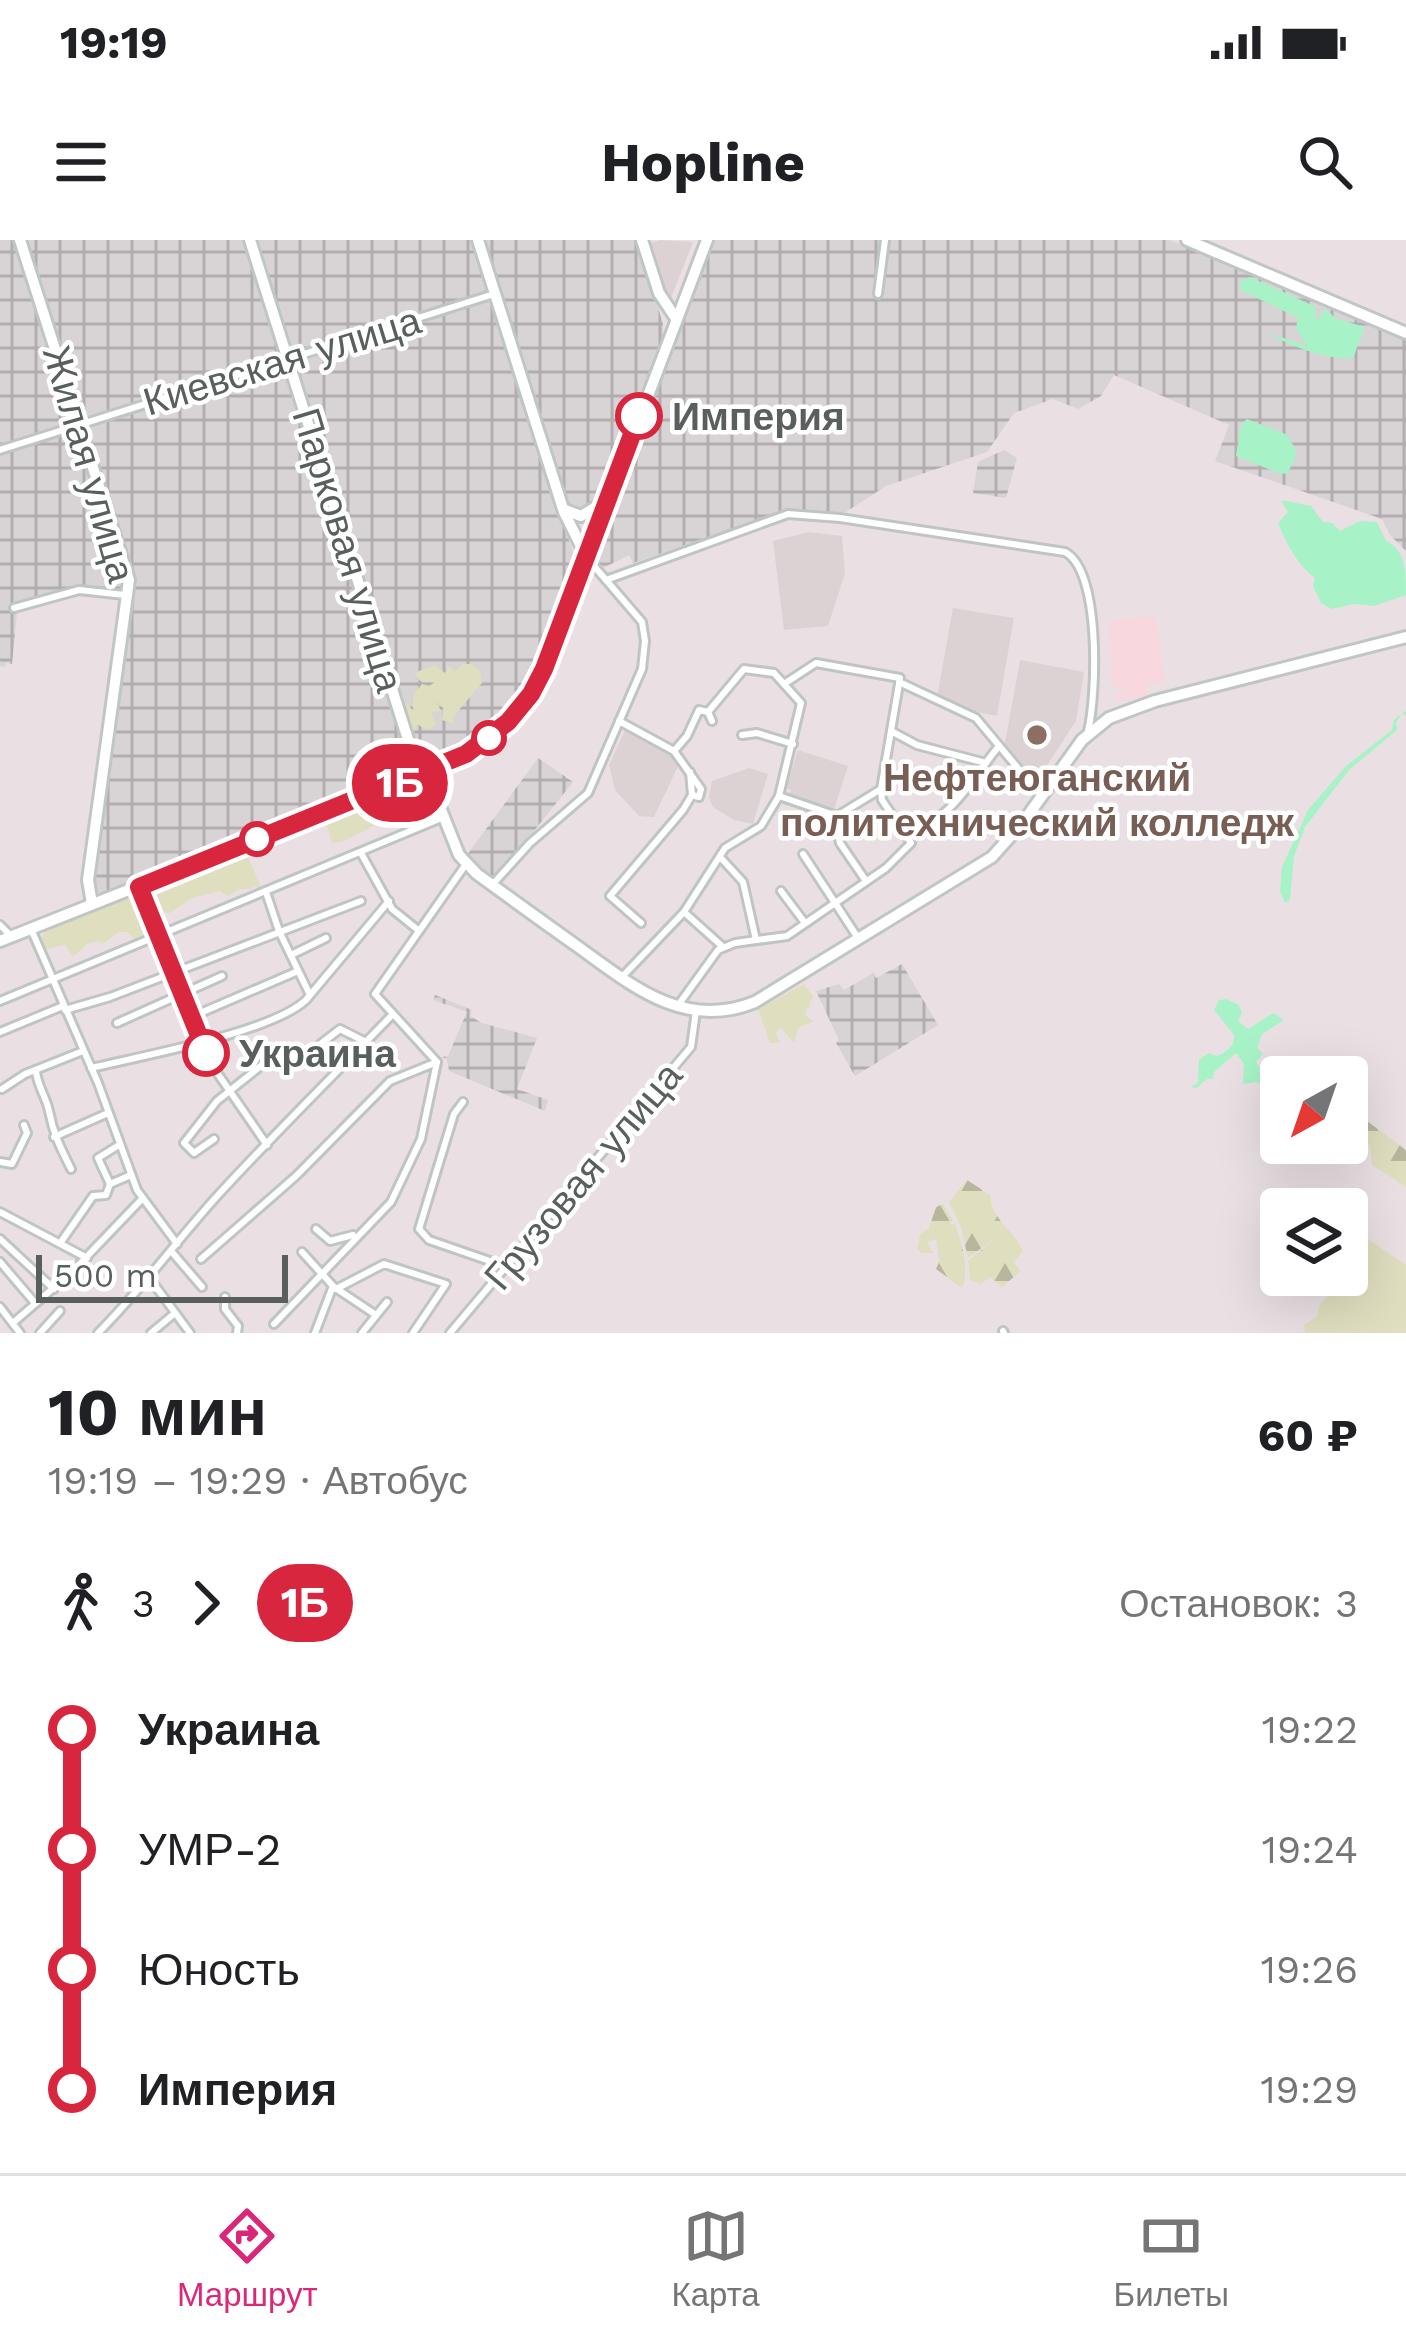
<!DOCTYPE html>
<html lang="ru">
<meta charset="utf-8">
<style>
body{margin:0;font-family:"Work Sans",sans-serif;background:#f2f2f2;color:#202124;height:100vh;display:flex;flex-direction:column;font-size:45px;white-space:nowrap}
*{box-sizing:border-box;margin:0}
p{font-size:39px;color:#757577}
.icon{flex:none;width:66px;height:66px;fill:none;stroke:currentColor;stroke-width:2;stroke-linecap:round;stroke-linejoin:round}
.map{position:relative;height:1093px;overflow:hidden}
.sheet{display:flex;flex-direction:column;background:#fff;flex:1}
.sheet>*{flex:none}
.badge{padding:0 24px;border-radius:39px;font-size:42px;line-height:78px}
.needle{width:78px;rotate:220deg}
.controls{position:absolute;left:1260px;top:816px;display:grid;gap:24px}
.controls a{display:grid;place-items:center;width:108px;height:108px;border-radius:12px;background:#fff;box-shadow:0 12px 48px #0002;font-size:60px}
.scale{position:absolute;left:36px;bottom:30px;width:252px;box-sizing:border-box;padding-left:12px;border:6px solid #595f5c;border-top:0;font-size:33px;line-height:42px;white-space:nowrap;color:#595f5c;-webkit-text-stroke:9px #fff;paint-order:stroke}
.map>.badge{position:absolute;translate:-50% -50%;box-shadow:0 0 0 6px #fff}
.legs{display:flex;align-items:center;gap:18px;height:132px;padding:0 48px;font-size:39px}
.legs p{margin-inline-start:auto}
.overview{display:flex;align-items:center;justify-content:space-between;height:204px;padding:0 48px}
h1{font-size:66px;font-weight:700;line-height:90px}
ul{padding:0 48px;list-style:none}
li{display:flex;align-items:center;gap:42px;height:120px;font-size:45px}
li i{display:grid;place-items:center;width:18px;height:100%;margin:0 15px;background:currentColor}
li i::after{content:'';width:30px;height:30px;margin:-15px;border:9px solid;border-radius:50%;background:#fff}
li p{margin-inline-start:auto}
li:first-child i{background:linear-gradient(#0000 50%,currentColor 0)}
li:last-child i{background:linear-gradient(currentColor 50%,#0000 0)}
.status{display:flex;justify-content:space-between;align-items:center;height:84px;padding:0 60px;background:#fff;direction:ltr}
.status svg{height:33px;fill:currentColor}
header{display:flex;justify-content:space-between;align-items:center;height:156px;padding:0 48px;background:#fff;font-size:54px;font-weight:700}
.tab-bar{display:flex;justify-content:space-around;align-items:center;height:168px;border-top:3px solid #e0e0e0;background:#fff;font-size:33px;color:#757577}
.tab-bar a{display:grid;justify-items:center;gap:6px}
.tab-bar .selected{color:#db2777}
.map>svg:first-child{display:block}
.commercial{fill:#f8d7df}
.industrial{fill:url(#industrial-grid)}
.education{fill:#dcd2d4}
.grass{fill:#dfdebf}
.forest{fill:url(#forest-firs)}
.water{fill:#a7f3c7}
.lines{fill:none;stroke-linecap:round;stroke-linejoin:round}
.street-casing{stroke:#bfc5c2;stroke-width:12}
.secondary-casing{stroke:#c0c6c4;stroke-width:16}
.street{stroke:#fff;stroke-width:6}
.secondary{stroke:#fff;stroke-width:10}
.line-1-casing{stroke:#fff;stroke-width:27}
.line-1{stroke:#d7263d;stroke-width:18}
.stop-1-dot{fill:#fff;stroke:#d7263d;stroke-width:6}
.education-dot{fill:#8d6e63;stroke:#fff;stroke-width:4.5}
.labels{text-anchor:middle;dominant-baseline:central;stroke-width:9;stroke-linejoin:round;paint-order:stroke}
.street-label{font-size:39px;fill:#595f5c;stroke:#fff}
.stop-label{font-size:39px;font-weight:bold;fill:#595f5c;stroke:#fff;text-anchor:start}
.education-label{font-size:39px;font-weight:bold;fill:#785e54;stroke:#fff}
</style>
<div class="status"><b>19:19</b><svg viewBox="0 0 49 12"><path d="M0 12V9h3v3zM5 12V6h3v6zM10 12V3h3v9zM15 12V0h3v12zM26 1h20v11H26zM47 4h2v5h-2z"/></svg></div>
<header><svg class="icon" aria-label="menu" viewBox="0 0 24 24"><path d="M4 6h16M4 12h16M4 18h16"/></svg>Hopline<svg class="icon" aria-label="search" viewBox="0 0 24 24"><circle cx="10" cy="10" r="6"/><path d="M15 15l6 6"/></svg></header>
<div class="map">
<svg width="1406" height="1093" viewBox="0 0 1406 1093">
<defs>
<pattern id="industrial-grid" width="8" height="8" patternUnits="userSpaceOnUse" patternTransform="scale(3)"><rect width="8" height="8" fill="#d8d3d4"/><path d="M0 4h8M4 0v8" fill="none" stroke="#b2aeaf"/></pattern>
<pattern id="forest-firs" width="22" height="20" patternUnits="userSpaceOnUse" patternTransform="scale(3)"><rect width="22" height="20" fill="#dfdebf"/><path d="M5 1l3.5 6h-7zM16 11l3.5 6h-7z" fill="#b8b79e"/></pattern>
</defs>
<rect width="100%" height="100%" fill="#eae0e3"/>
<path class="commercial" d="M1155 376 1166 442 1147 446V456L1115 460V454L1123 452 1121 447H1113L1108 381Z"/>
<g class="industrial">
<path d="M0 0H16L124 333 125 352 88 348 17 373 12 424 6 423 5 427 0 426Z"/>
<path d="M25 0H246L282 116 83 178Z"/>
<path d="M255 0H474L488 50 291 114Z"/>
<path d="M482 0H638L663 84V95L600 262 586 272 567 269Z"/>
<path d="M713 0H1170L1406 100V311L1390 295 1382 279 1215 221 1229 185 1114 135 1101 156 1078 169 1053 159 1014 173 987 212 886 246 846 272 773 274 633 323 629 315 601 329 594 310Z"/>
<path d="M487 61 494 64 574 316V330L535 437 524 456 493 487 465 506 425 524 419 518 295 123Z"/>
<path d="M286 127 411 529 406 535 105 654 99 653 93 646 133 341 85 188Z"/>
<path d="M1004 210 1017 218 1006 258 973 253 978 222Z"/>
<path d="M538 518 573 542 495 640 467 615Z"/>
<path d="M902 724 938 785 855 836 836 803 839 800 816 751 839 744 844 750 873 733 876 738Z"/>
<path d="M435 755 472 770 470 776 482 783 537 798 517 849 548 860 545 871 449 831 447 819 442 817 448 816 467 772 433 760Z"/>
</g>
<g class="education">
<path d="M660 0 693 2 671 58 665 53 656 28 651 3Z"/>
<path d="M809 292 842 296 845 333 828 386 784 390 773 301Z"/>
<path d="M953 368 1014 378 997 476 954 467 937 457Z"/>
<path d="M1020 420 1084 432 1076 481 1035 544 1004 508Z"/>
<path d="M625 490 671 512 680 522 654 577 639 576 615 550 609 525Z"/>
<path d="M798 510 848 526 833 573 789 556 791 550 786 548Z"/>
<path d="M749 528 768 534 753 584 734 580 713 567 709 558 712 541Z"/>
</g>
<g class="grass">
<path d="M463 424H472L480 431 482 443 453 477 454 484 442 480 443 468 435 459 441 471 431 472 436 485 427 490 417 484 415 491 408 488 401 465 408 464 413 471V456L422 444 429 446 435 442 420 441 414 433 435 425 445 433 449 426 455 431Z"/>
<path d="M412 550 430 571 388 586 391 581 376 580 375 585 341 602 332 603 325 581 399 552 407 557Z"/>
<path d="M242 611 209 625 247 615 261 647 258 649 253 645 252 649H240L228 656 220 651 192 658 170 673 164 672V677L151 676 152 665 147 658 161 648 147 654 150 647Z"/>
<path d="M128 658 139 659 151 687 137 701 127 692H119L102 704 99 701 87 704 73 717 65 704 45 710 39 701 48 688Z"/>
<path d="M804 744 813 756 805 775 814 781 798 788 794 803 780 787 776 793 780 803H770L758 769Z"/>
<path d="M1347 985 1406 1025V1093H1305L1304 1085 1318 1076C1316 1058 1337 1049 1353 1052L1344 1035 1347 1030 1358 1036 1364 1031 1347 1010Z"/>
</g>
<g class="forest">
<path d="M1359 875 1406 910V947L1372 925 1370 906 1357 890Z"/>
<path d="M967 940 990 955C992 981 1013 988 1023 1011L1014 1023 1021 1031 1002 1047 990 1037 981 1044 970 1040 968 1021 998 996 968 1018 961 987 949 962Z"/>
<path d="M943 964 953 981 949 984H955C962 1003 970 1030 962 1048L936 1029 939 1020 936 999 927 1002 933 1013H921L917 1009 920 994 929 988 936 967Z"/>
</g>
<g class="water">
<path d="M1250 37 1316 67V82L1325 69 1337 79 1365 87 1353 118C1332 121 1288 106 1269 93L1307 106 1296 88 1298 78 1239 49 1241 40Z"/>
<path d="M1247 179 1288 195 1297 213 1288 233 1281 234 1236 216 1241 185Z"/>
<path d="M1281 260 1311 266 1323 282 1332 283 1340 291 1360 281 1377 282 1386 301C1406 310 1406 332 1406 355L1374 366 1354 364 1332 369 1321 363 1313 346 1315 338C1298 326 1285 301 1278 283L1288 272Z"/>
<path d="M1405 471 1406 472V476L1402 473 1396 483 1397 490 1349 530 1305 587 1294 616 1290 660 1285 663 1280 651 1282 627 1308 570 1346 526 1392 490 1394 480Z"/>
<path d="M1226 759 1239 765 1242 773 1238 781 1248 789 1273 773 1284 780 1262 794 1257 808 1263 814 1256 822 1267 838 1270 850 1256 842 1243 844 1244 824 1236 813 1214 832 1213 839H1207L1197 848 1191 847 1198 842 1199 820 1209 813 1217 816C1227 812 1235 806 1234 795L1214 770 1219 760Z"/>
</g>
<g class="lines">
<defs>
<g id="street">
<path d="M878 54 885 0"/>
<path d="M0 210 494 54"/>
<path d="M606 340 788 274 840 278 1065 312C1101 331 1097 454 1088 491"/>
<path d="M14 368 79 350 125 355"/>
<path d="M899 442 976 478 1042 557"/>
<path d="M708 472 744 429 774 433 801 463 779 556"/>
<path d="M619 481 674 511 701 549 699 557 692 555"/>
<path d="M891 491 917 505 986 523"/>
<path d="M742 495 757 493 793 504"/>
<path d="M674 511 687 496 699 470 708 472 712 481"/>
<path d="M834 576 840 603 866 641"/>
<path d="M904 592C949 586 973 537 999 506"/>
<path d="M361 613 392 669 418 690"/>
<path d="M803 614 858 698"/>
<path d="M721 618 743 642 756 700"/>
<path d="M492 645 530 603 588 553 642 429 645 401 642 382 588 319"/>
<path d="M139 647 209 821 267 905"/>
<path d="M781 651 805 683"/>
<path d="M266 652 279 691 309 753"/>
<path d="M684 672 723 707"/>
<path d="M641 683 610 656 683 570 692 555 690 532"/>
<path d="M0 685 11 696"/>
<path d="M31 689 98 843 137 950 177 1004"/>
<path d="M291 715 326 698"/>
<path d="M621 738 684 672 725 608 761 586 779 556 837 576 881 549 900 438 816 423 784 444"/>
<path d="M0 761 444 577"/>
<path d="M679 764 718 710 735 703 787 696 886 628 911 603 882 560 881 549"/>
<path d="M65 770 110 757 361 661"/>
<path d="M191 777 298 731"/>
<path d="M117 783 222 736"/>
<path d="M0 792 63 766"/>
<path d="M305 816 340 789 366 802"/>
<path d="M91 828C142 816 272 792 306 760L389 661"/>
<path d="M36 832C38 847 46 857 49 871 53 893 61 909 71 929"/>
<path d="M2 849 25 834 83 811"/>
<path d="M463 862 454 874 419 989 429 1000 507 1027"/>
<path d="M54 897 108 873"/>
<path d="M214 899 194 913 184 903 217 861 282 809"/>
<path d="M119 905 98 918 110 944 131 935"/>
<path d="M0 922 12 924 27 893 24 885"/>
<path d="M0 972 87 1018"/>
<path d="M316 989 330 1001 353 995"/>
<path d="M0 999 54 1049"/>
<path d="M61 1002 93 956 106 955 110 944"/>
<path d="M171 1011 202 1047"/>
<path d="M302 1012 333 1046 315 1093"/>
<path d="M201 1019 296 936 390 841 437 822"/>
<path d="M0 1022 35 1063"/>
<path d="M148 1036 190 1093"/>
<path d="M334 1047 376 1075"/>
<path d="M336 1049 384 1024 446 1044 413 1093"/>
<path d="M225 1057V1069L238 1086 237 1093"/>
<path d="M0 1067 20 1093"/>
<path d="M14 1082 72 1032 141 960"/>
<path d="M274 1084 391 962 421 899 437 822 375 754 466 624"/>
<path d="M1003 1091 1004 1093"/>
<path d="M40 1093 60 1071"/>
<path d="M98 1093C142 1049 177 1000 219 954 275 893 335 834 393 774"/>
<path d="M151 1093 175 1073"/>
<path d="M362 1093 387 1062"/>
<path d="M450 1093 691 807 696 771"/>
</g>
<g id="secondary">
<path d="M20 0 129 340 88 640 92 664"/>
<path d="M250 0 411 509 430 542 459 615 477 634C510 658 543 682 577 706 631 745 684 791 755 762L992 617 1024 581 1082 500 1109 478 1155 461 1406 397"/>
<path d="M478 0 564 272 586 316"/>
<path d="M642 0 659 53 675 77"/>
<path d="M1187 0 1406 93"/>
<path d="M565 270 581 276 606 261"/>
<path d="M0 701 411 538C472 512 522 483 548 420L707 0"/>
</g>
</defs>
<use href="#street" class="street-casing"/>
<use href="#secondary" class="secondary-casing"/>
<use href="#street" class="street"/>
<use href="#secondary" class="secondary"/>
</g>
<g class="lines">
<defs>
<path id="line-1" d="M206 813 139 647 466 514 508 482 531 454 544 429 639 176"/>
</defs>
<use href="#line-1" class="line-1-casing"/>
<use href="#line-1" class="line-1"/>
</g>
<g class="stop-1-dot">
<circle cx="639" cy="176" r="21"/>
<circle cx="489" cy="498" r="15"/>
<circle cx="257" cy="599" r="15"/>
<circle cx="206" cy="813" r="21"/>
</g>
<circle class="education-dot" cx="1037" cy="495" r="12"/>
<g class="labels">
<g class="street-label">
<text transform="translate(282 121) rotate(-17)">Киевская улица</text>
<text transform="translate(89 224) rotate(74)">Жилая улица</text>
<text transform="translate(348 310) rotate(73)">Парковая улица</text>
<text transform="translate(583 936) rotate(-50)">Грузовая улица</text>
</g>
<g class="stop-label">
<text x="672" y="176">Империя</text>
<text x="239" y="813">Украина</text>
</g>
<g class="education-label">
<text x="1037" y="537">Нефтеюганский<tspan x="1037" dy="45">политехнический колледж</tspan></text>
</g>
</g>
</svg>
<div class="controls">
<a><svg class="needle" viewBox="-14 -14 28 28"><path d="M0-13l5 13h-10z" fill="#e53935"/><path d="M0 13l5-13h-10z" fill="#757577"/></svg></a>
<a><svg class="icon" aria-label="layers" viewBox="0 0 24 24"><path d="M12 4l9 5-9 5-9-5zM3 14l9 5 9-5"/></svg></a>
</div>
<div class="scale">500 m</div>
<b class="badge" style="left:400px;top:543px;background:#d7263d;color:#fff">1Б</b>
</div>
<section class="sheet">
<div class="overview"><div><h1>10 мин</h1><p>19:19 – 19:29 · Автобус</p></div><b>60 ₽</b></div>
<div class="legs"><svg class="icon" aria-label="walk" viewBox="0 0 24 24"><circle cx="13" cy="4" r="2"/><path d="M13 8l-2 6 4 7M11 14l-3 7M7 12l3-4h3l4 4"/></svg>3<svg class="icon" aria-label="forward" viewBox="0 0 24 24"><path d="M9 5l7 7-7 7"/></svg><b class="badge" style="background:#d7263d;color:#fff">1Б</b><p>Остановок: 3</p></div>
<ul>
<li><i style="color:#d7263d"></i><b>Украина</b><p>19:22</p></li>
<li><i style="color:#d7263d"></i><span>УМР-2</span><p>19:24</p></li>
<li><i style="color:#d7263d"></i><span>Юность</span><p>19:26</p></li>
<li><i style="color:#d7263d"></i><b>Империя</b><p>19:29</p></li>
</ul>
</section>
<nav class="tab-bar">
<a class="selected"><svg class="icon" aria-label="directions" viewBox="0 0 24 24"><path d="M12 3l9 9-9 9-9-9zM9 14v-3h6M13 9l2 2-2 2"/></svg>Маршрут</a>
<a><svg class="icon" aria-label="map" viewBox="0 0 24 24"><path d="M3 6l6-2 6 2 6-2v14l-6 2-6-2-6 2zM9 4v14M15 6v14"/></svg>Карта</a>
<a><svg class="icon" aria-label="tickets" viewBox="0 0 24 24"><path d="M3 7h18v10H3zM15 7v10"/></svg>Билеты</a>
</nav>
